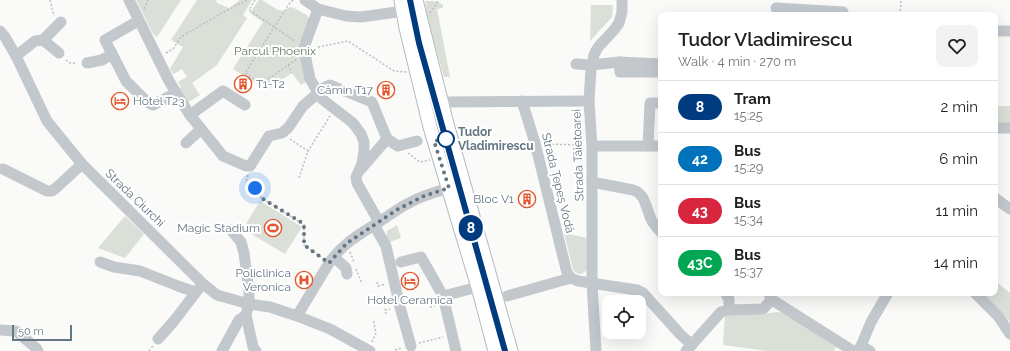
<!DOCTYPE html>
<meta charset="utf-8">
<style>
body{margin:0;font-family:Raleway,sans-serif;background:#f2f2f2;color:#202124;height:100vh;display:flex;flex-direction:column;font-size:15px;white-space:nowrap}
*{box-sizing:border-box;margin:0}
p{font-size:13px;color:#757577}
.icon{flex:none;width:22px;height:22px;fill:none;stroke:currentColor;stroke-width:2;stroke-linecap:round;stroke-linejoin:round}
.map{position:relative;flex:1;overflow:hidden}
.details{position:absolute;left:658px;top:12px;width:340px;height:284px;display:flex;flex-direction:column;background:#fff;border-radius:8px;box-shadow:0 4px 16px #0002}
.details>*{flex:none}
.badge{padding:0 8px;border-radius:13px;font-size:14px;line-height:26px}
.controls{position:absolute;left:602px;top:295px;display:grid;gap:8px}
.controls a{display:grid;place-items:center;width:44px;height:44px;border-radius:8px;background:#fff;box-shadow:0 4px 16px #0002;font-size:20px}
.scale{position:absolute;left:12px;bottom:10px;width:60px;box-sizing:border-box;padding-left:4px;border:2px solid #657683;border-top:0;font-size:11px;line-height:14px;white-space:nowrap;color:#657683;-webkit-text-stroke:3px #fff;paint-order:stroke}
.you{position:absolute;width:20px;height:20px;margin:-10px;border:3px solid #fff;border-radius:50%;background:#1a73e8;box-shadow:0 0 0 6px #1a73e833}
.map>.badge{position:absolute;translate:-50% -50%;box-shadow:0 0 0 2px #fff}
.round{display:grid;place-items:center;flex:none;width:42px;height:42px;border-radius:8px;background:#f2f2f2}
.overview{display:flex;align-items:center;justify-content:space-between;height:68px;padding:0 20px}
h1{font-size:19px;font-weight:600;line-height:30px}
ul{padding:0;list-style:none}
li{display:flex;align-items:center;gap:12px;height:52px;padding:0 20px;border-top:1px solid #e0e0e0}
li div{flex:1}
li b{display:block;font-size:15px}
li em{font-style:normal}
li .badge{min-width:44px;font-weight:700;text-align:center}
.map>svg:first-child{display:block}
.green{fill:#dadfd7}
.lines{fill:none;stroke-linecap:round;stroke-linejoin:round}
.major-casing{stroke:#b5babe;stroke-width:15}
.path{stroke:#bbbfc2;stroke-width:1.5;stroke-dasharray:2 2;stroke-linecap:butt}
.minor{stroke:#c3c8cc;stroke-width:11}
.major{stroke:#fff;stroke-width:13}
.tram{stroke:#a2aab0;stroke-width:1}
.line-casing{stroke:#fff;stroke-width:9}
.line{stroke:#003b80;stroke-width:6}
.walk{stroke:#657683;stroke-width:4;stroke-dasharray:0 7.2}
.stop-dot{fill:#fff;stroke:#003b80;stroke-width:2}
.labels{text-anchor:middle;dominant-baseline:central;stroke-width:4;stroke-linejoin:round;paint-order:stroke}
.park-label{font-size:12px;fill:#687a64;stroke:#fff}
.poi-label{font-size:12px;fill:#657683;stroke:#fff;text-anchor:end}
.stop-label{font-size:12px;font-weight:bold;fill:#657683;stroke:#fff;text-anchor:start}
.street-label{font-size:12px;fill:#657683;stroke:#fff}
</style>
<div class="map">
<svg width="1010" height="351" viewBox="0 0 1010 351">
<rect width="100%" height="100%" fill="#fafaf8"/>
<g class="green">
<path d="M136 0H181L157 37 153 34Z"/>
<path d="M197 0H216L217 3 229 8 240 0H252L243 15 247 18 217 65 192 83 200 95 187 103 177 89 181 87 178 82 187 77 182 69 173 74 170 69 183 47 171 40Z"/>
<path d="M259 0H262L278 10 285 11 288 8 292 7 307 15 310 21 307 81 301 85 292 73 267 90 233 69 263 22 250 13Z"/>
<path d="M425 1C432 1 438 0 443 5V8L437 9 450 77H444L428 21Z"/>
<path d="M591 5H613L612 17 590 41Z"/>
<rect x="997" y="106" width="13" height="19"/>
<path d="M260 201 302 227 285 254 243 229Z"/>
<path d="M125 216 144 234 125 258 98 248Z"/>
<path d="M397 225 401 238 387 243 386 238 387 231Z"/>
<path d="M564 233 587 238 588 267C584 275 578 277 573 269Z"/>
<path d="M995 281 1010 293V322L981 293H995Z"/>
<path d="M777 312 787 313 836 347 834 351H767L723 345 725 314H764Z"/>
</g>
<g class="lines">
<defs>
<g id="major">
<path d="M401 0 406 28 430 127 478 287 495 351"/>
<path d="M416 0 447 124 511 351"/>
</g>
</defs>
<use href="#major" class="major-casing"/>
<g class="path">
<path d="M50 0 54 16"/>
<path d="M255 0 249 10 296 42"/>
<path d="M293 0 289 4 245 73 261 84 297 59"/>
<path d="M144 9 148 0"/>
<path d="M430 13 439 0"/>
<path d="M900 15 901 0"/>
<path d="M314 48 348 41 394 71 407 72"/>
<path d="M166 53 173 49 181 37 222 13 247 0"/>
<path d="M66 60 70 63H77"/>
<path d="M288 65 292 73"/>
<path d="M290 139 308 151"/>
<path d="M544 144 582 145"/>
<path d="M408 153 420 162 430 160"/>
<path d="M248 175 246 182 255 188 260 197 304 225V245L321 257"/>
<path d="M299 178 308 151 330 116"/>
<path d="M350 252 354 262"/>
<path d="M356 269 362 284"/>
<path d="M377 282 378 286 386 284"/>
<path d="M430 307 435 306"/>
<path d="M386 314 385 310 390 309"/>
<path d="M372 342 376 333 373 319"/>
<path d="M419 343 443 337"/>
<path d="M395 350 402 348"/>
<path d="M149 351 153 346"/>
</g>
<g class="minor">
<path d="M129 0 168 79 176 93 190 115 223 156 246 166H250L269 136 282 133 288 128 303 106 325 87 330 85 372 102 387 139 398 146 417 141"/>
<path d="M305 0 318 9 346 16 361 17 418 9"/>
<path d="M776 8 843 12V15"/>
<path d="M318 9 307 39 304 49 310 79 322 99 353 123 361 134 364 142V151L362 164 356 177 357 183 379 222"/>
<path d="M138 21 105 40 126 81 147 102 153 105 176 93"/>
<path d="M0 31 5 37 16 56 47 121 64 142 82 164 202 283 217 295 249 304 270 307 297 316 330 329 370 351"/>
<path d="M995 31H1010"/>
<path d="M43 40 59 53"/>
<path d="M16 56 35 41 43 40 61 22"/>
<path d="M619 62 620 72H661"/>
<path d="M87 63 102 60 112 54"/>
<path d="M576 64 592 65 619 62 661 64"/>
<path d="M522 101 535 143 567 273 571 278"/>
<path d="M442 102 589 101"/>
<path d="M190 115 223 91 245 105"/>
<path d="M995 128H1010"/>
<path d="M186 143 201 129"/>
<path d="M592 146H661"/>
<path d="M648 146 650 103H661"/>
<path d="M3 169 47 191H52L56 188 82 164"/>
<path d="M361 169 387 139"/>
<path d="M592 182 633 190C645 193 646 208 651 219 653 224 657 228 661 232"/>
<path d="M995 198 1010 209"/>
<path d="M374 225 386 246 400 307 411 346"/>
<path d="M231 230 241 242 244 253 249 291V304L246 315 253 347 256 351"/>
<path d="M334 257 346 268 347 274"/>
<path d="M100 262 114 267 140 271 178 286 195 292"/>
<path d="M401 262 421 257 443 296 478 287"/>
<path d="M725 293 729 299V310"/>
<path d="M975 293 998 316 1010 334"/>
<path d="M769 294 772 299 777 303 853 351"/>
<path d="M443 296 456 351"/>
<path d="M507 296 571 278 578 281 637 290 643 293 680 334 692 345"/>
<path d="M297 316 329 263C343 243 360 234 379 222 390 215 400 207 411 202 423 195 436 192 449 188"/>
<path d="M0 330 16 331 36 348 38 351"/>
<path d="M158 339 174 321 200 287"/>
<path d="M861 346 870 351"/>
<path d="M222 351 239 320 246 315"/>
<path d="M596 351 592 283V146L589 101 591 69 594 55 597 49 600 45 614 30 619 23 622 12V0"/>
<path d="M686 351 721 312 729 310 763 309 772 299"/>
<path d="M858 351 861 346 871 322 888 293"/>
</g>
<use href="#major" class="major"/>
<path class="tram" d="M410 0 419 43 505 351"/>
</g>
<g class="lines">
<defs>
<path id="line" d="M410 0 419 43 505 351"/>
</defs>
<use href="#line" class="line-casing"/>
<use href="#line" class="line"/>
<path class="walk" d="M255 188 260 197 304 224V245L329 263 347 243 398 209 424 196 449 188 434 141 446 139"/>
</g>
<defs>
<symbol id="building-ring" viewBox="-11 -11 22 22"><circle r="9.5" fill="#fff" stroke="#e4572e" stroke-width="1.5"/><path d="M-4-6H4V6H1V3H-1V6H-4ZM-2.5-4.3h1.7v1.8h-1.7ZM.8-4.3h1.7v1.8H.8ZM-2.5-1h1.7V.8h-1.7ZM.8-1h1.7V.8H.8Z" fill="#e4572e"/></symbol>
<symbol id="hotel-ring" viewBox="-11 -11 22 22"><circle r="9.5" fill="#fff" stroke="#e4572e" stroke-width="1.5"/><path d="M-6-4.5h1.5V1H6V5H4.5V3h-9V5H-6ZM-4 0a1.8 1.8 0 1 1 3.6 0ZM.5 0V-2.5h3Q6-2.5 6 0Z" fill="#e4572e"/></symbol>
<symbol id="stadium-ring" viewBox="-11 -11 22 22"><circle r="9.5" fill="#fff" stroke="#e4572e" stroke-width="1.5"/><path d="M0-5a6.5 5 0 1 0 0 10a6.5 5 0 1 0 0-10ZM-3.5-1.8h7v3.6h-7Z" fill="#e4572e"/></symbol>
<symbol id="hospital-ring" viewBox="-11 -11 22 22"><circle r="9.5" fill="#fff" stroke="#e4572e" stroke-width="1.5"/><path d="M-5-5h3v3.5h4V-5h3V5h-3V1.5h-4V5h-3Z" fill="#e4572e"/></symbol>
</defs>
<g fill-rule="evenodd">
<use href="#building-ring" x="233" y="74" width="20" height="20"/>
<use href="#building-ring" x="376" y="80" width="20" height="20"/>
<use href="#hotel-ring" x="110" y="91" width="20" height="20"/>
<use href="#building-ring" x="517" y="189" width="20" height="20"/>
<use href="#stadium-ring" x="263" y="218" width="20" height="20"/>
<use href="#hospital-ring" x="294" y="270" width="20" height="20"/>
<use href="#hotel-ring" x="400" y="271" width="20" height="20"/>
</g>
<circle class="stop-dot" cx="446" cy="139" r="8"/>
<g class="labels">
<g class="park-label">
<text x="275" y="51">Parcul Phoenix</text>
</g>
<g class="poi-label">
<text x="256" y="84" text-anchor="start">T1-T2</text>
<text x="373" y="90">Cămin T17</text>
<text x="133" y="101" text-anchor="start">Hotel T23</text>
<text x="514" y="199">Bloc V1</text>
<text x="260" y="228">Magic Stadium</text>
<text x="291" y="273">Policlinica<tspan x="291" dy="14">Veronica</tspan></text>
<text x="410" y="300" text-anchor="middle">Hotel Ceramica</text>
</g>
<g class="stop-label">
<text x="458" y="132">Tudor<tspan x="458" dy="14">Vladimirescu</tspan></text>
</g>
<g class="street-label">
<text transform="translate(578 155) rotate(-92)">Strada Tăietoarei</text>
<text transform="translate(558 183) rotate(76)">Strada Țepeș Vodă</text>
<text transform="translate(135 198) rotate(44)">Strada Ciurchi</text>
</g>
</g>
</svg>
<div class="controls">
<a><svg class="icon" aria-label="locate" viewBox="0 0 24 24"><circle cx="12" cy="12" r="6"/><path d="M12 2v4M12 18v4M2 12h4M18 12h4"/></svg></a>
</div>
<div class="scale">50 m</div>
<div class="you" style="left:255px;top:188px"></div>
<b class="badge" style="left:471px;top:228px;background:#003b80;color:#fff">8</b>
<section class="details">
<div class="overview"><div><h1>Tudor Vladimirescu</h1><p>Walk · 4 min · 270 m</p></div><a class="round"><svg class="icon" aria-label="heart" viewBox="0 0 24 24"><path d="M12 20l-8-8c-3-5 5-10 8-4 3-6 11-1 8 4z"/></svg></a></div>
<ul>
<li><span class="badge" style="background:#003b80;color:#fff">8</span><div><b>Tram</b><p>15:25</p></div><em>2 min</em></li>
<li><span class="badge" style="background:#0072bc;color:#fff">42</span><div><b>Bus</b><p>15:29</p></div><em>6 min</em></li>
<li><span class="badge" style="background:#d7263d;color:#fff">43</span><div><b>Bus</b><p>15:34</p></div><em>11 min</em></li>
<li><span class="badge" style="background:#00a651;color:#fff">43C</span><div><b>Bus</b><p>15:37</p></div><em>14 min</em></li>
</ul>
</section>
</div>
